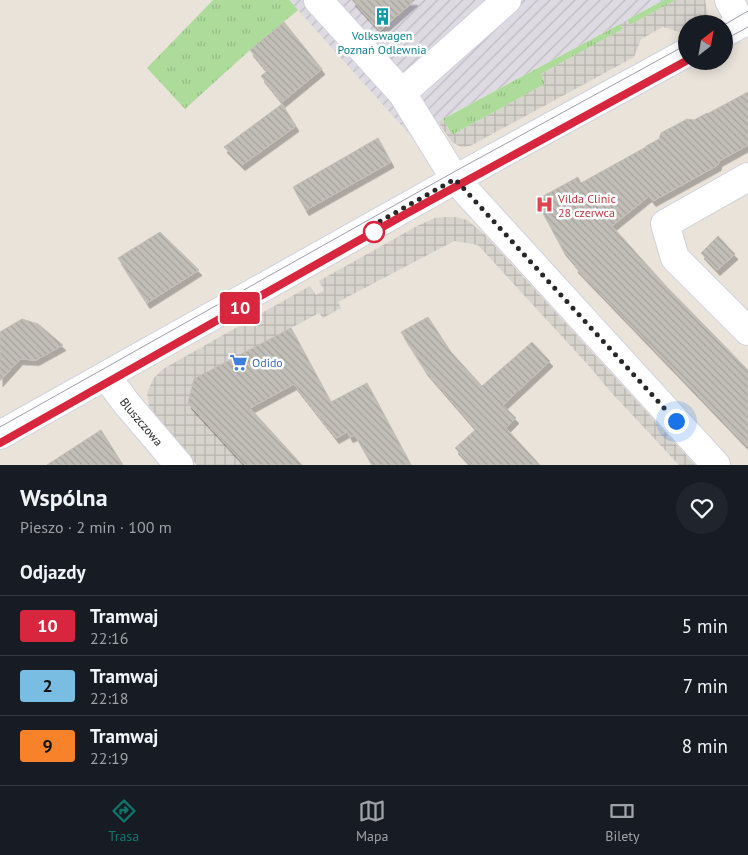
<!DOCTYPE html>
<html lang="pl">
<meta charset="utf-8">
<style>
body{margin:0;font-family:"PT Sans",sans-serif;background:#20242c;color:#f1f3f6;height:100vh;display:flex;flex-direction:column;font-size:19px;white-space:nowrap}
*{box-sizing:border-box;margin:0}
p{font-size:16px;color:#9ea1a6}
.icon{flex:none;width:28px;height:28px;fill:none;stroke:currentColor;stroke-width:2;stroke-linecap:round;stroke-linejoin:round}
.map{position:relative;height:465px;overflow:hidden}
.side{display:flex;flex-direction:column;background:#171b24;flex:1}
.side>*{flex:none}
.badge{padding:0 10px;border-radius:4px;font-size:18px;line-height:32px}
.needle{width:32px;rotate:31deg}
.fabs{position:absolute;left:678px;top:15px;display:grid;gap:10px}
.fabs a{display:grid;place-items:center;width:55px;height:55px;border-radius:50%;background:#171b24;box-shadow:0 2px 12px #0003;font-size:25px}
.you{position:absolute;width:25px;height:25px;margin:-12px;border:4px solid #fff;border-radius:50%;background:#1a73e8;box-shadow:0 0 0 8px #1a73e833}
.map>.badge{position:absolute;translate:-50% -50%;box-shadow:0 0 0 2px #fff}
h2{padding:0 20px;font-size:19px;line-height:45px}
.round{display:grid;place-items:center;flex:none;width:52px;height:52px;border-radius:26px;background:#20242c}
.head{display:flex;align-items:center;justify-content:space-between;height:85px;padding:0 20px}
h1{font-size:24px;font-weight:800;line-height:38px}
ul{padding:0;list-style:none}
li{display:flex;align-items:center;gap:15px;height:60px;padding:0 20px;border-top:1px solid #363941}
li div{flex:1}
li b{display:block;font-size:19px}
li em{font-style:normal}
li .badge{min-width:55px;font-weight:700;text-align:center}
.tab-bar{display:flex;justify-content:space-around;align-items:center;height:70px;border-top:1px solid #363941;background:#171b24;font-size:14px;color:#9ea1a6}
.tab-bar a{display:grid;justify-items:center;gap:2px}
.tab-bar .selected{color:#0f766e}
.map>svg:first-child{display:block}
.industrial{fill:url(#industrial-furrows)}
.grass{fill:url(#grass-tufts)}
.plaza{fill:url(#plaza-grid)}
.building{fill:url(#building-back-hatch);stroke:#c4bfb4;filter:url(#shadow)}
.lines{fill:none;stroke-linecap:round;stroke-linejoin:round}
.minor-casing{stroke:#d0d2df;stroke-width:30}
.minor{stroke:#fff;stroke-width:28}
.tram{stroke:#9e9fb0;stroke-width:1}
.line-casing{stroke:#fff;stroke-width:11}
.line{stroke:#d7263d;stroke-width:8}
.walk{stroke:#272727;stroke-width:5;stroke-dasharray:0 9}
.stop-dot{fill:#fff;stroke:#d7263d;stroke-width:2.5}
.labels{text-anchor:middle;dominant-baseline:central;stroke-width:5;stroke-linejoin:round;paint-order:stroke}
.culture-label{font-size:12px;fill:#0d838f;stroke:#fff}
.health-label{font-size:12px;fill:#be3a42;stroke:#fff;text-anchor:start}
.shop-label{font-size:12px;fill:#366cbe;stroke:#fff;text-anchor:start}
.street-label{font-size:12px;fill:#272727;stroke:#fff}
</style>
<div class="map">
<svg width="748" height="465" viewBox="0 0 748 465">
<defs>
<pattern id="industrial-furrows" width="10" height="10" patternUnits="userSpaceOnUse" patternTransform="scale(1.25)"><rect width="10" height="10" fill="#dddae2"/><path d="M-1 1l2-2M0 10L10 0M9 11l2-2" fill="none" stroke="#bebbc2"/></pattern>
<pattern id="grass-tufts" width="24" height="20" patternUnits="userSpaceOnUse" patternTransform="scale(1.25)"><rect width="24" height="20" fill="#addb9a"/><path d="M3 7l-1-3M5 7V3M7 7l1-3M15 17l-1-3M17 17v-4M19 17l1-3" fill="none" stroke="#95bc85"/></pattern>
<pattern id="plaza-grid" width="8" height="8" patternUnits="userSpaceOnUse" patternTransform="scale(1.25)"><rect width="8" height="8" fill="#d6d2cc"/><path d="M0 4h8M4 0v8" fill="none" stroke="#b8b4af"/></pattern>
<pattern id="building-back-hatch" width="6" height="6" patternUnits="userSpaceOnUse" patternTransform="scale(1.25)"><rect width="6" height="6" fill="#c1bdb7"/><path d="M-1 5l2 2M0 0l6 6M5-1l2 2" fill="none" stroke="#a6a29d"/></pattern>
<filter id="shadow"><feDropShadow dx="3" dy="5.5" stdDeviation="0" flood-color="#0004"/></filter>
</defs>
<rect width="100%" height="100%" fill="#e9e3da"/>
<path class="industrial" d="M289 0H664L411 136Z"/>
<g class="grass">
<path d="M213 0H289L298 10 250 50 185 109 147 68Z"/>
<path d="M664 0H676L630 25 627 20Z"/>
<path d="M620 24 623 29 541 74 545 84 452 135 443 119Z"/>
</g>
<g class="plaza">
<path d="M676 0H705L708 16 693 24H686V28L679 32 663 27 641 39 634 57 470 146 461 147 452 142 438 122 443 119 452 135 545 84 541 74 623 29 620 24 627 20 630 25Z"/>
<path d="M445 217H456L467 220 484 234 695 465H679L609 390 590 367 478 245 454 241 338 302 341 308 323 318 319 313 195 379 188 403 245 465H197L150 412 147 393 153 379 163 369 310 286 316 295 324 290 319 281 419 225 435 218Z"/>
</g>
<g class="building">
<path d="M352 0H415L380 31Z"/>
<path d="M284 22 322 69 282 102 261 76 267 71 250 50Z"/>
<path d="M748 92V145L719 161 718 165 653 201 649 196 612 226 667 287 748 370V447L575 267 576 265 563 250 536 200 578 177 581 183 646 147V146L659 139 661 133 687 119 694 120 707 113V114Z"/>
<path d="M282 104 296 126 242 165 224 147Z"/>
<path d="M378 138 391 162 306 210 293 187Z"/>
<path d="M160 232 199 270 147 303 118 258Z"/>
<path d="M718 236 735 254 717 270 701 253Z"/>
<path d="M428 317 451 352 482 386 532 342 550 361 503 405 516 418 506 428 540 465H471L455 448 476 429 425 370 401 332Z"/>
<path d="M22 319 38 324 63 345 36 360 20 359 0 381V332Z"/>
<path d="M291 328 331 402 367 383 411 465H372L355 435 350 437 346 429 347 432 336 438 294 384 250 408 302 465H245L188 403 194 379Z"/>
<path d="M101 430 123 465H47Z"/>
</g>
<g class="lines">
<defs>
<g id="minor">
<path d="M318 0 402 93 455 179 716 465"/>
<path d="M729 0 741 23"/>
<path d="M724 33 748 20"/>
<path d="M402 93 507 0"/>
<path d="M748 177 665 224 675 258 748 331"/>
<path id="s1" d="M106 376 127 404 179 465"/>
<path d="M0 435 490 160 686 53"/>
</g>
</defs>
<use href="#minor" class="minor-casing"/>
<use href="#minor" class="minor"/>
<g class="tram">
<path d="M724 25 748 11"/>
<path d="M724 40 748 27"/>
<path d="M0 427 452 173 686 45"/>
<path d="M0 443 401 216 686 61"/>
</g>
</g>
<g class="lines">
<defs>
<path id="line" d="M0 443 402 216 686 61"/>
</defs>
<use href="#line" class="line-casing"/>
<use href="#line" class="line"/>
<path class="walk" d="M374 232 370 227 455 179 676 421"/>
</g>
<defs>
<symbol id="building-bare" viewBox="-9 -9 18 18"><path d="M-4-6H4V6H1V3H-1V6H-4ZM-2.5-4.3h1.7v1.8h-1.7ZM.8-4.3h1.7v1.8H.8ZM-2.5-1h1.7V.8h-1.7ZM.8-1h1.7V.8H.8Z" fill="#0f9aa8" stroke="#fff" stroke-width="2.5" paint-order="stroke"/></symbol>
<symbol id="hospital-bare" viewBox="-9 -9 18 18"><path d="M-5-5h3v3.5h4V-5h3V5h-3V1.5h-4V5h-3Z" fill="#e0444e" stroke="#fff" stroke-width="2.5" paint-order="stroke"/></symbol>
<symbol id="supermarket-bare" viewBox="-9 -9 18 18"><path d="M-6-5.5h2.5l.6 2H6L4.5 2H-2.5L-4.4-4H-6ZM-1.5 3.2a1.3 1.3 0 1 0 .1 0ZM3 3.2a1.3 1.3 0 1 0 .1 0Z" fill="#3f7fe0" stroke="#fff" stroke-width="2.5" paint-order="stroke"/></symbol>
</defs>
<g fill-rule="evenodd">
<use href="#building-bare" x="370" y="4" width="25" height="25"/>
<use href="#hospital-bare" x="532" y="192" width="25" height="25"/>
<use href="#supermarket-bare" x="226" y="350" width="25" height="25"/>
</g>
<circle class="stop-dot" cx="374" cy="232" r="10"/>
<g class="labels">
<g class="culture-label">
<text x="382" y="35">Volkswagen<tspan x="382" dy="14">Poznań Odlewnia</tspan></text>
</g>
<g class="health-label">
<text x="558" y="198">Vilda Clinic<tspan x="558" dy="14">28 czerwca</tspan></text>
</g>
<g class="shop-label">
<text x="252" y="362">Odido</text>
</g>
<g class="street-label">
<text stroke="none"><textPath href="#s1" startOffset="58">Bluszczowa</textPath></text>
</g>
</g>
</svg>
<div class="fabs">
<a><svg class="needle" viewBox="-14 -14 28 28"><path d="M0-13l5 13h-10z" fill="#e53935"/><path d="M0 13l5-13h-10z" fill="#9ea1a6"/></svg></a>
</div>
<div class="you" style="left:676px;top:421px"></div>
<b class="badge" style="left:240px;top:308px;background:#d7263d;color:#fff">10</b>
</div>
<section class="side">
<div class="head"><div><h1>Wspólna</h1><p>Pieszo · 2 min · 100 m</p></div><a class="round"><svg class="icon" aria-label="heart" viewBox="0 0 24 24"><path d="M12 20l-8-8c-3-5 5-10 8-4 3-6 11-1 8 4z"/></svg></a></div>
<h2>Odjazdy</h2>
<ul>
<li><span class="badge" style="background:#d7263d;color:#fff">10</span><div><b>Tramwaj</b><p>22:16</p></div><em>5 min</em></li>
<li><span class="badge" style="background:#79bee2;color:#111">2</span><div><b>Tramwaj</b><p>22:18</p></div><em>7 min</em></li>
<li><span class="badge" style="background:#f7822a;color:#111">9</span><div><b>Tramwaj</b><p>22:19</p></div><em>8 min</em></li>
</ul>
</section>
<nav class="tab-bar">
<a class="selected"><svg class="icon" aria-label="directions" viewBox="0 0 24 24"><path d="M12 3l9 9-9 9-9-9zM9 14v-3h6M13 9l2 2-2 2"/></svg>Trasa</a>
<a><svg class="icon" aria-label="map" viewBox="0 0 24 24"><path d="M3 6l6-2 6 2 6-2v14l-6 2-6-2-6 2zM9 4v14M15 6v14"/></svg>Mapa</a>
<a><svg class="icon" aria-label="tickets" viewBox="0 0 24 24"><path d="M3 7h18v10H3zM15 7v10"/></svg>Bilety</a>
</nav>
